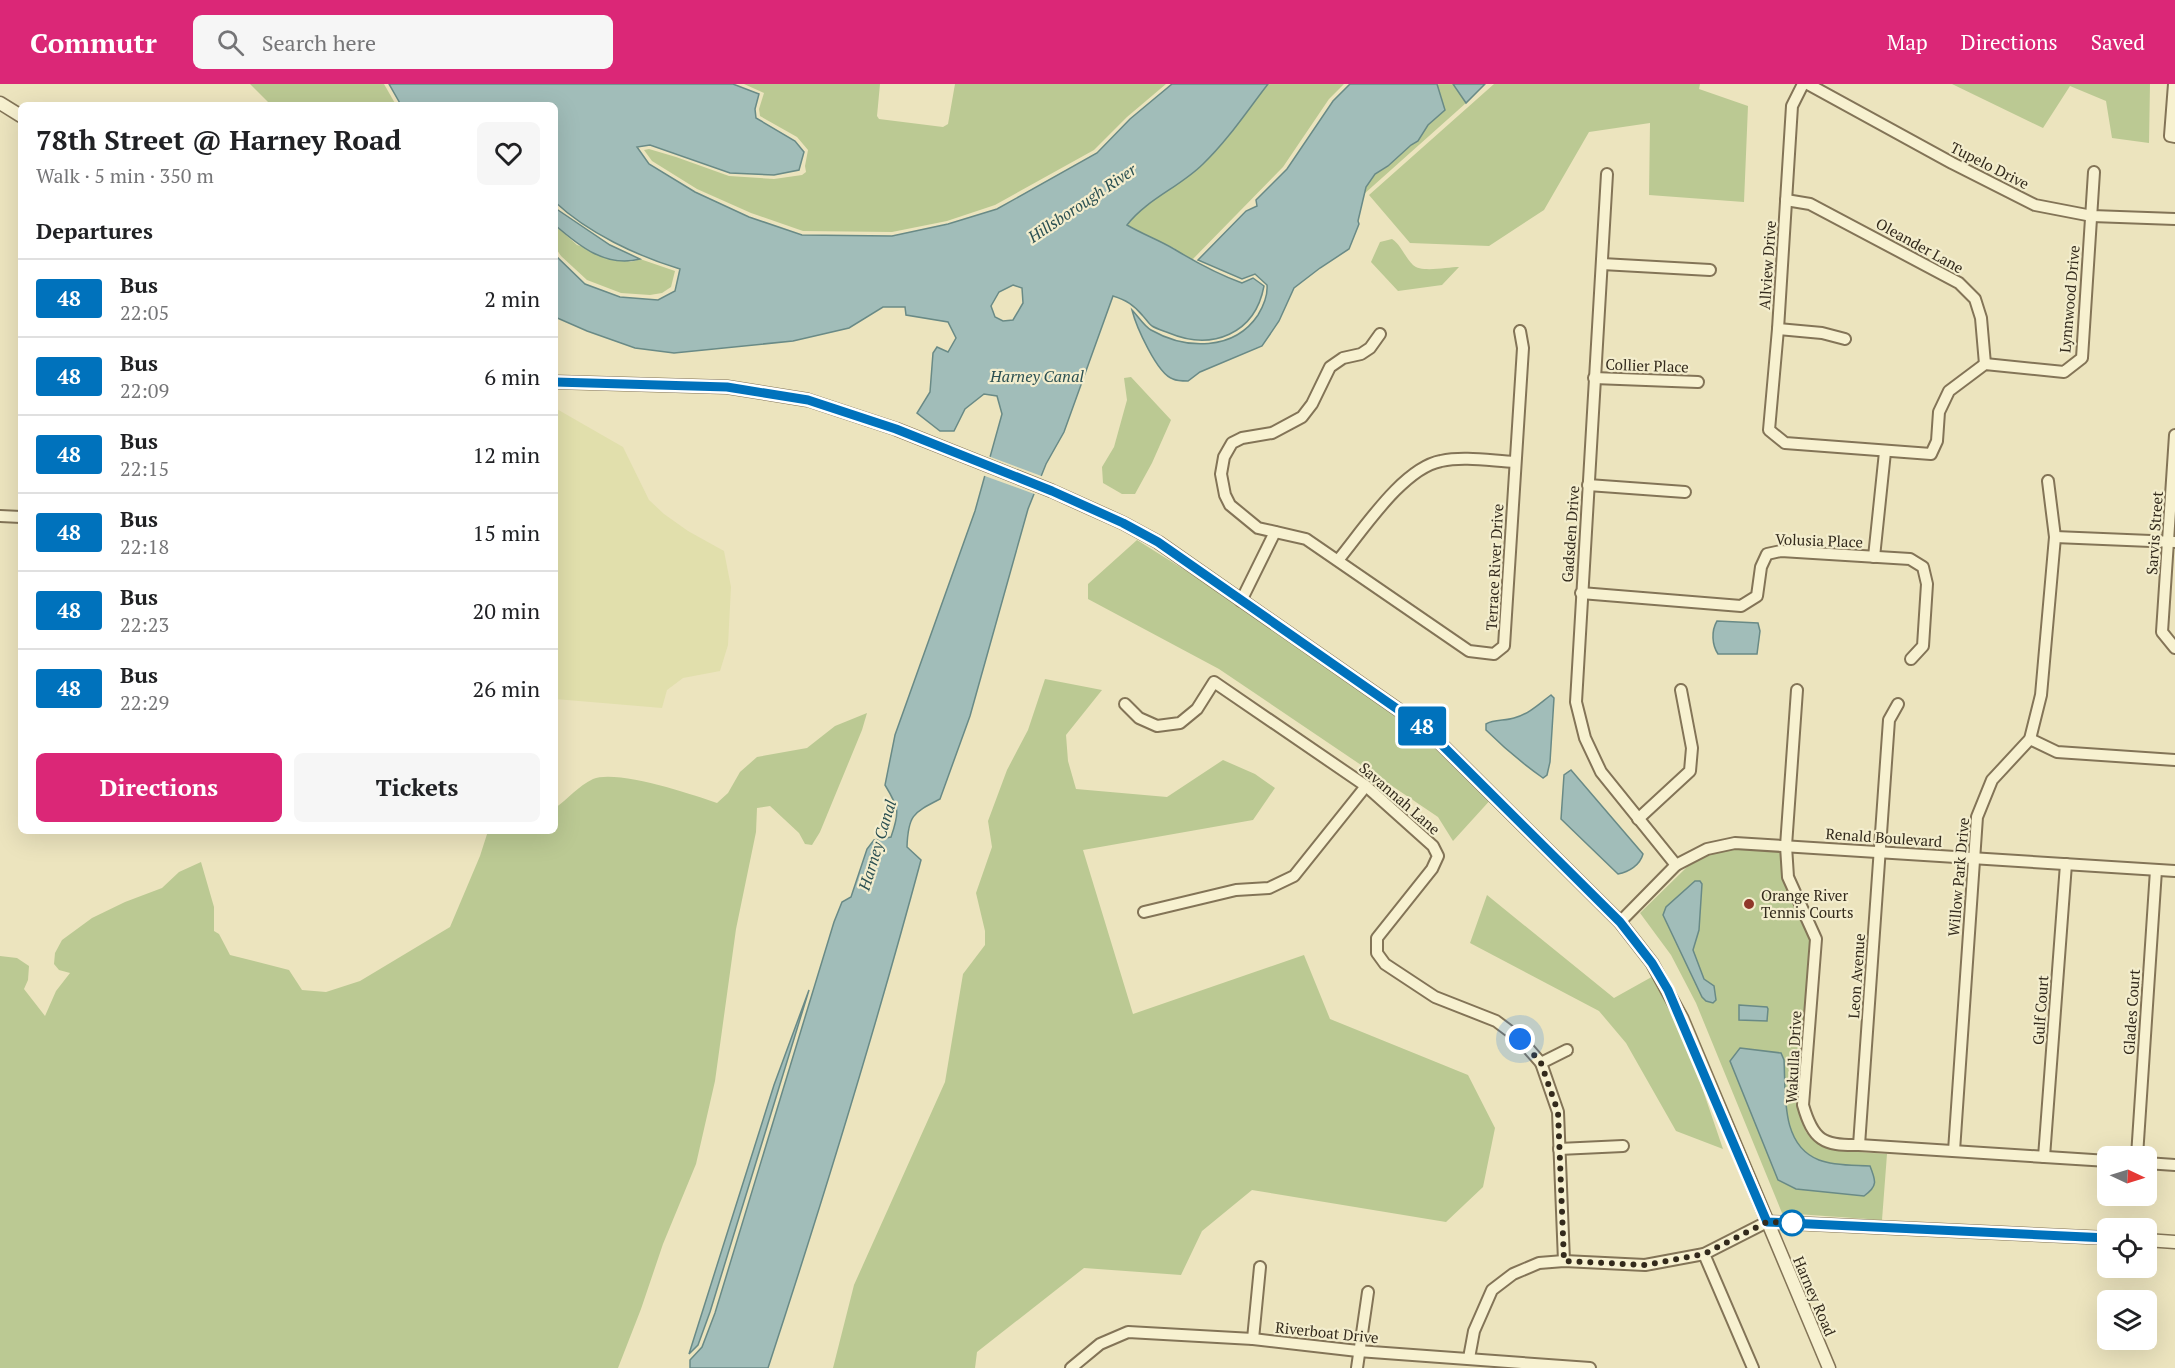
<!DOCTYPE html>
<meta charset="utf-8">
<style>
body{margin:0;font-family:"PT Serif",serif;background:#f6f6f6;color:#202124;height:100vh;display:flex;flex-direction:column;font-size:22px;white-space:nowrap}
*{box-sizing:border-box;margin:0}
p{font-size:20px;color:#757577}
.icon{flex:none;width:33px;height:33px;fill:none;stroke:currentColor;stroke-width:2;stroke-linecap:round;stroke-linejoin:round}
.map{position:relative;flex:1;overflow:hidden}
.side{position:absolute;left:18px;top:18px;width:540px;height:732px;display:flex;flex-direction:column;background:#fff;border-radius:9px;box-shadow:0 6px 24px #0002}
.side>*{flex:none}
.badge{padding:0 12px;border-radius:4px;font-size:21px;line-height:39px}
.needle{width:39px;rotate:94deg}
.controls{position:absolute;left:2097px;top:1062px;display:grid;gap:12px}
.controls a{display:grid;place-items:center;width:60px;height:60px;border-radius:9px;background:#fff;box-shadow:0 6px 24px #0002;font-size:30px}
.you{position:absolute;width:30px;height:30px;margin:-15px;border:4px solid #fff;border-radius:50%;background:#1a73e8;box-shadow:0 0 0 9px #1a73e833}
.map>.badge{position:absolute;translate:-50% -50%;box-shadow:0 0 0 3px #fff}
h2{padding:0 18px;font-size:22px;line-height:54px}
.round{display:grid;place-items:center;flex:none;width:63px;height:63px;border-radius:9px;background:#f6f6f6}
.headline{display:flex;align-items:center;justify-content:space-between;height:102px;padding:0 18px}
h1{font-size:28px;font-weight:700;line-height:45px}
.primary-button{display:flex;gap:12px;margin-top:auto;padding:12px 18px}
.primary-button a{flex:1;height:69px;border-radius:9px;background:#db2777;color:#fff;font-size:24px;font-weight:700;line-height:69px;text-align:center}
.primary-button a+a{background:#f6f6f6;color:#202124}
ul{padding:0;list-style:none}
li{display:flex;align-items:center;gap:18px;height:78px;padding:0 18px;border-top:2px solid #e0e0e0}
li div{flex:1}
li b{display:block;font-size:22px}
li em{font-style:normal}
li .badge{min-width:66px;font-weight:700;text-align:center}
header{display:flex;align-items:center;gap:36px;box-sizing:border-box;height:84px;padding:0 30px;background:#db2777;color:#fff}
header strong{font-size:28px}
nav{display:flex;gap:33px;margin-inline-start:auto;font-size:21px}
.search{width:420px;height:54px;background:#f6f6f6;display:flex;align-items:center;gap:15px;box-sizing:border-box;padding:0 21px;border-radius:9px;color:#757577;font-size:22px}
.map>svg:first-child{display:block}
.farmland{fill:#e1dfac}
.green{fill:#bbc993}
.water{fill:#a1bdb9;stroke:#698a86;stroke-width:1.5;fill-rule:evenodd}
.pier{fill:#ece4be}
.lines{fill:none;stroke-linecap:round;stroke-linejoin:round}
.minor-casing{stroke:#837457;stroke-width:14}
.tertiary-casing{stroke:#837457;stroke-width:15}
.minor{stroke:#f7f1d0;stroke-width:10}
.tertiary{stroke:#f7f1d0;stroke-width:12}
.line-casing{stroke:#fff;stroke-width:14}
.line{stroke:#0072bc;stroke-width:9}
.walk{stroke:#332a1c;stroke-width:6;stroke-dasharray:0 10.8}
.poi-dot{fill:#90372a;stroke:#f3edcd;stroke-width:2}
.stop-dot{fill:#fff;stroke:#0072bc;stroke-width:3}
.labels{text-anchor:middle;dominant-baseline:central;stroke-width:4.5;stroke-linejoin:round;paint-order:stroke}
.street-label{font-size:15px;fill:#332a1c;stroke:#f3edcd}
.poi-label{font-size:15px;fill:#332a1c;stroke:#f3edcd;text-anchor:start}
.water-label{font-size:16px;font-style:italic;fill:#2b5052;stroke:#f3edcd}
</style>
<header>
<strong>Commutr</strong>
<div class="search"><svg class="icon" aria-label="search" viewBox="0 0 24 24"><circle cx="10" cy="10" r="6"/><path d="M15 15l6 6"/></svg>Search here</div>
<nav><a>Map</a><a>Directions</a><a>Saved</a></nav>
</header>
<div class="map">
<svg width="2175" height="1284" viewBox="0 0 2175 1284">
<rect width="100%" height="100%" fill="#ece4be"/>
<path class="farmland" d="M555 324 623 363 649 416 664 430 688 447 724 467 731 503 728 561 720 587 683 594 667 606 662 624 555 615Z"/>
<g class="green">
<path d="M250 0H384L396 21H271Z"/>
<path d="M744 0H880L877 32 879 35 943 43 948 40 955 0H1166L1127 33 1094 66 995 121 947 137 892 148 803 147 751 129 697 105 652 77 644 66 649 65 676 73 729 92 774 95 802 91 806 88 805 82 808 66 797 53 760 32 759 25 764 9Z"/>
<path d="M1268 0H1344L1329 15 1283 83 1191 177 1174 164 1127 142C1146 115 1179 103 1203 80 1228 57 1247 27 1268 0Z"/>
<path d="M1437 0H1453L1466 19 1364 110 1366 103 1375 90 1388 82 1411 61 1418 57 1428 41 1442 14 1437 6Z"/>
<path d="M1494 0H1700L1699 5 1748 22 1744 118 1649 111 1650 39 1589 48 1544 126 1489 162 1410 159 1369 111Z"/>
<path d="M1952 0H2150L2149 59 2112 54 2106 17 2070 2 2043 44Z"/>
<path d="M555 141 577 161 631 178 640 175 675 187 671 203 662 209 650 211 621 209 587 196 561 172 555 163Z"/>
<path d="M1392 155C1402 162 1404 172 1413 181 1421 189 1447 183 1459 183L1442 201 1398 207 1371 178 1380 158Z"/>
<path d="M1131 293 1171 336 1152 379 1135 410H1122L1103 399 1102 383 1114 363 1127 316 1124 294Z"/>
<path d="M1137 456 1252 528 1409 635 1493 713 1453 757 1438 733 1219 585 1088 515V500Z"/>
<path d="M1045 595 1102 606 1066 651 1068 677 1076 705 1167 713 1223 676 1255 690 1275 704 1253 736 1083 766 1133 930 1304 871 1330 935 1468 991 1495 1044 1483 1103 1446 1138 1252 1106 1202 1147 1181 1191 1084 1184 977 1268 975 1284H833L854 1201 945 998 963 890 985 861V847L976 809 992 763 988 737 1007 686 1028 646Z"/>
<path d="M867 629 862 646 820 748 812 761 805 760 799 749 770 722 757 724 756 748 736 845 715 997 696 1080 663 1160 641 1225 618 1284H0V872L17 874 29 882 28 896 24 905 45 932 56 907 70 889 59 886 54 880 55 869 62 856 92 834 125 818 162 804 179 788 201 778 214 823V847L219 850 230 871 289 886 302 906 326 908 360 897 450 843 480 772 488 747H555V724C568 715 578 702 593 695 616 685 692 710 717 719L728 709 740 688 757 673 807 664 835 642Z"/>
<path d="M1735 763 1783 764 1812 857 1800 1021C1801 1028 1801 1037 1804 1044 1814 1069 1864 1068 1887 1070L1882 1136 1782 1129 1696 919 1671 871 1640 829 1687 783 1710 768Z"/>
<path d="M1487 811 1614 914 1657 890 1679 936 1723 1065 1676 1047 1626 959 1599 927 1470 859Z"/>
</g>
<g class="water">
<path d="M389 0H733L759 10 755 25 756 34 795 57 804 68 799 86 774 91 730 89 650 61 637 63 649 80 695 108 749 133 802 151 892 152 948 140 997 125 1097 69 1130 35 1172 0H1268C1247 27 1228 56 1203 80 1180 103 1147 115 1127 141 1142 150 1159 156 1174 165 1197 179 1217 190 1242 199L1253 194 1264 202C1255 250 1212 267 1169 249 1164 247 1157 245 1152 242 1149 240 1146 235 1143 232 1134 221 1126 216 1113 212L1064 348 1046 380 1028 425 970 632 940 715C913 729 908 731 907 763L921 776C875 947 823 1116 768 1284H690V1276L702 1263 715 1229 834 838 842 818 851 813 867 765 874 756 891 753C900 727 899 724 885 701L895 651 975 427 1002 330 997 312 984 310 965 325 954 347H940L917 329 930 308 933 269 937 263 948 268 956 254 948 238 906 231 905 223H883L849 244 793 257 674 269 635 264 587 247 555 233V171L585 200 620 213 658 216 675 207 680 185C637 172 588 149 555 118V21H401ZM1013 201 1022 204 1023 219 1013 236 1003 237 995 233 991 222 999 208Z"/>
<path d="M1350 0H1437L1445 26 1428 41 1418 57 1411 61 1388 82 1375 90 1366 103 1358 137 1359 140 1349 165 1320 184 1294 204 1279 237 1262 262 1200 288 1188 297C1183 297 1177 297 1173 295 1157 290 1136 242 1132 226 1138 232 1144 242 1151 246 1186 266 1234 267 1258 231 1264 221 1268 212 1267 201L1255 190 1242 195 1198 176 1246 127 1257 122 1256 116 1287 85 1333 17Z"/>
<path d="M1453 0H1485L1466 19Z"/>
<path d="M555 124 610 161 640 175C606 184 579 162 555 141Z"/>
<path d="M1717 537 1758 539 1760 547 1757 570H1718C1712 561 1711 547 1717 537Z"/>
<path d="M1551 611 1554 614 1550 678 1547 691 1543 694C1522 679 1504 664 1486 646V640C1494 635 1505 637 1514 634 1529 630 1539 620 1551 611Z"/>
<path d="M1571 686 1643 770C1640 781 1629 788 1618 790L1561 735 1564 691Z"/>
<path d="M1695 797H1700L1702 800 1699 846 1693 866 1704 895 1714 902 1716 916 1713 919 1706 917 1702 913 1663 831 1666 823Z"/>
<path d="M809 906 710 1228 698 1261 689 1270 774 1001Z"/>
<path d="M1739 921 1767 923 1768 925 1767 937 1739 936Z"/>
<path d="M1740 964 1781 969 1784 976C1786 1009 1780 1061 1819 1076 1834 1082 1854 1081 1870 1082 1876 1097 1878 1102 1864 1112L1796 1105 1778 1096 1730 977Z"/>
</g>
<path class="pier" d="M988 372 1044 393 1037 411 982 391Z"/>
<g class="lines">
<defs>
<g id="minor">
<path d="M1803 0 1792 22 1778 245 1769 346 1785 359 1931 370 1937 357 1939 328 1949 307 1985 280 2064 288 2082 274 2094 88"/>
<path d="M1808 0 1952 79 2035 121 2092 132 2175 135"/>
<path d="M2174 0 2170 52 2175 53"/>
<path d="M1607 90 1576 618 1585 654 1601 688 1676 781"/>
<path d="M1786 116 1810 120 1959 199 1975 215 1981 234 1985 280"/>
<path d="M1602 180 1710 186"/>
<path d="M1778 245 1822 249 1845 255"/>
<path d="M1380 250 1370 264 1361 270 1343 274 1330 283 1312 320 1302 333 1272 349 1242 354 1232 359 1224 373 1221 390 1225 411 1230 421 1258 444 1306 455 1469 567 1494 570 1504 562 1523 264 1520 247"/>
<path d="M1594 294 1698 298"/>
<path d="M2175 351 2162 548 2175 564"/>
<path d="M1588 401 1685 408"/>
<path d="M0 432 21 433"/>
<path d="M2055 453 2175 458"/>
<path d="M1874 473 1885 368"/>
<path d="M1339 475C1363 446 1403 384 1441 377 1464 372 1492 377 1515 378"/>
<path d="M1581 509 1741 522 1757 512 1761 483 1767 470 1781 467 1910 475 1923 483 1927 500 1923 562 1911 575"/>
<path d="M1241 517 1275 448"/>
<path d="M1797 606 1786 762 1788 793 1816 855 1803 1021C1813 1056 1823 1062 1859 1061L2108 1077"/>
<path d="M1125 620 1139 634 1157 642 1180 639 1197 625 1214 598 1366 702 1433 762 1438 772 1432 785 1377 854V869L1385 880 1435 913 1496 937 1520 955 1541 979 1558 1028 1564 1177"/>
<path d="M2030 655 2057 668 2175 676"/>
<path d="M1638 735 1690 687 1692 664 1681 606"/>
<path d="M1144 828 1236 806 1269 804 1294 792 1366 702"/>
<path d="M1620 838 1676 781 1707 765 1735 759 2175 787"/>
<path d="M1541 979 1567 966"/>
<path d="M1859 1061 1889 636 1898 620"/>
<path d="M1559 1065 1623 1062"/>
<path d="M1954 1067 1977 733 1992 696 2030 655 2041 611 2055 453 2048 397"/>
<path d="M2137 1072 2156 786"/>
<path d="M2044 1073 2066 780"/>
<path d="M2146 1079 2175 1081"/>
<path d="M1704 1170 1753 1284"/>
<path d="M1253 1255 1260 1183"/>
<path d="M1469 1274 1474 1247 1492 1206 1513 1190 1539 1179 1564 1177 1645 1181 1704 1170 1767 1138"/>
<path d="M1071 1284 1100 1260 1128 1248 1253 1255 1358 1267 1590 1284"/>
<path d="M1357 1284 1368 1208"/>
</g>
<g id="tertiary">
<path d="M0 19 21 32"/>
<path d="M555 298 727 303 808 316 896 345 1052 407 1123 439 1158 458 1426 645 1620 838 1652 879 1682 934 1829 1284"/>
<path d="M1767 1138 2108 1154"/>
<path d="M2146 1156 2175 1158"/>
</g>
</defs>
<use href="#minor" class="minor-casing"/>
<use href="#tertiary" class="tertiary-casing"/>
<use href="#minor" class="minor"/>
<use href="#tertiary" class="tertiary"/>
</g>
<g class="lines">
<defs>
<path id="line" d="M555 298 727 303 808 316 896 345 1052 407 1123 439 1158 458 1426 645 1620 838 1652 879 1668 906 1767 1138 2108 1154"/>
</defs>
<use href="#line" class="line-casing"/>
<use href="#line" class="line"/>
<path class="walk" d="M1520 955 1541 979 1558 1028 1564 1177 1645 1181 1704 1170 1767 1138 1792 1139"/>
</g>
<circle class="poi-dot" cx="1749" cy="820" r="6"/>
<circle class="stop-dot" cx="1792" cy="1139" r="12"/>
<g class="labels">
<g class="street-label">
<text transform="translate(1990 81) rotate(27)">Tupelo Drive</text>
<text transform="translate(1920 161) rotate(29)">Oleander Lane</text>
<text transform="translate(1767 181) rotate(-86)">Allview Drive</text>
<text transform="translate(2069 215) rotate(-85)">Lynnwood Drive</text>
<text transform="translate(1647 281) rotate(2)">Collier Place</text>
<text transform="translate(2154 449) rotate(-86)">Sarvis Street</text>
<text transform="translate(1570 450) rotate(-86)">Gadsden Drive</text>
<text transform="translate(1819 456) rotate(2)">Volusia Place</text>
<text transform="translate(1494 483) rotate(-87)">Terrace River Drive</text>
<text transform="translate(1400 714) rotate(41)">Savannah Lane</text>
<text transform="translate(1884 753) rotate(4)">Renald Boulevard</text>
<text transform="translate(1958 793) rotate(-85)">Willow Park Drive</text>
<text transform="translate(1856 892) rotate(-86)">Leon Avenue</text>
<text transform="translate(2040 926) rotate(-86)">Gulf Court</text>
<text transform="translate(2131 928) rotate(-86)">Glades Court</text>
<text transform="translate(1793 973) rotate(-87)">Wakulla Drive</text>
<text transform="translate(1815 1212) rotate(67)">Harney Road</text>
<text transform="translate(1327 1248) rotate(6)">Riverboat Drive</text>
</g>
<g class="poi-label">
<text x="1761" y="811">Orange River<tspan x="1761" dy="17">Tennis Courts</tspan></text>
</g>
<g class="water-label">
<text transform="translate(1082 119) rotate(-34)">Hillsborough River</text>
<text x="1037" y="292">Harney Canal</text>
<text transform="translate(877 761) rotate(-73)">Harney Canal</text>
</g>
</g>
</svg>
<div class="controls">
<a><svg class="needle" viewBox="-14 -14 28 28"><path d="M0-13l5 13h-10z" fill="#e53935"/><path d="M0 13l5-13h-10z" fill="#757577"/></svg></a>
<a><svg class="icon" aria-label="locate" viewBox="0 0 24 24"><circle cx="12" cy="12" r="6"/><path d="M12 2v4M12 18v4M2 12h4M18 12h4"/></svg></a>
<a><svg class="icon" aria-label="layers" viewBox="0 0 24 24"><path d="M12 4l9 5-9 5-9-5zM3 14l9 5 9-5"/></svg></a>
</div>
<div class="you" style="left:1520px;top:955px"></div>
<b class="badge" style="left:1422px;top:642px;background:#0072bc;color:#fff">48</b>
<section class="side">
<div class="headline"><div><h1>78th Street @ Harney Road</h1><p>Walk · 5 min · 350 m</p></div><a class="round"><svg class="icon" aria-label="heart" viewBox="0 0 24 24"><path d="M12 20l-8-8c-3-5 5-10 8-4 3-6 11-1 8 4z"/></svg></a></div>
<h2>Departures</h2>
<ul>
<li><span class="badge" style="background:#0072bc;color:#fff">48</span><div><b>Bus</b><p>22:05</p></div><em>2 min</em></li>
<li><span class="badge" style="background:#0072bc;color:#fff">48</span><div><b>Bus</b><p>22:09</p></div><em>6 min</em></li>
<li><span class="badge" style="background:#0072bc;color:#fff">48</span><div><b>Bus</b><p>22:15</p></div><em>12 min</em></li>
<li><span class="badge" style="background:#0072bc;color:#fff">48</span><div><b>Bus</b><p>22:18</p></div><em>15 min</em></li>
<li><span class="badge" style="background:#0072bc;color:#fff">48</span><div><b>Bus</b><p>22:23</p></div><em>20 min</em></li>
<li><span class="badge" style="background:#0072bc;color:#fff">48</span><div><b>Bus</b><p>22:29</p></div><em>26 min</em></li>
</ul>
<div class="primary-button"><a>Directions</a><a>Tickets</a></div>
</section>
</div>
